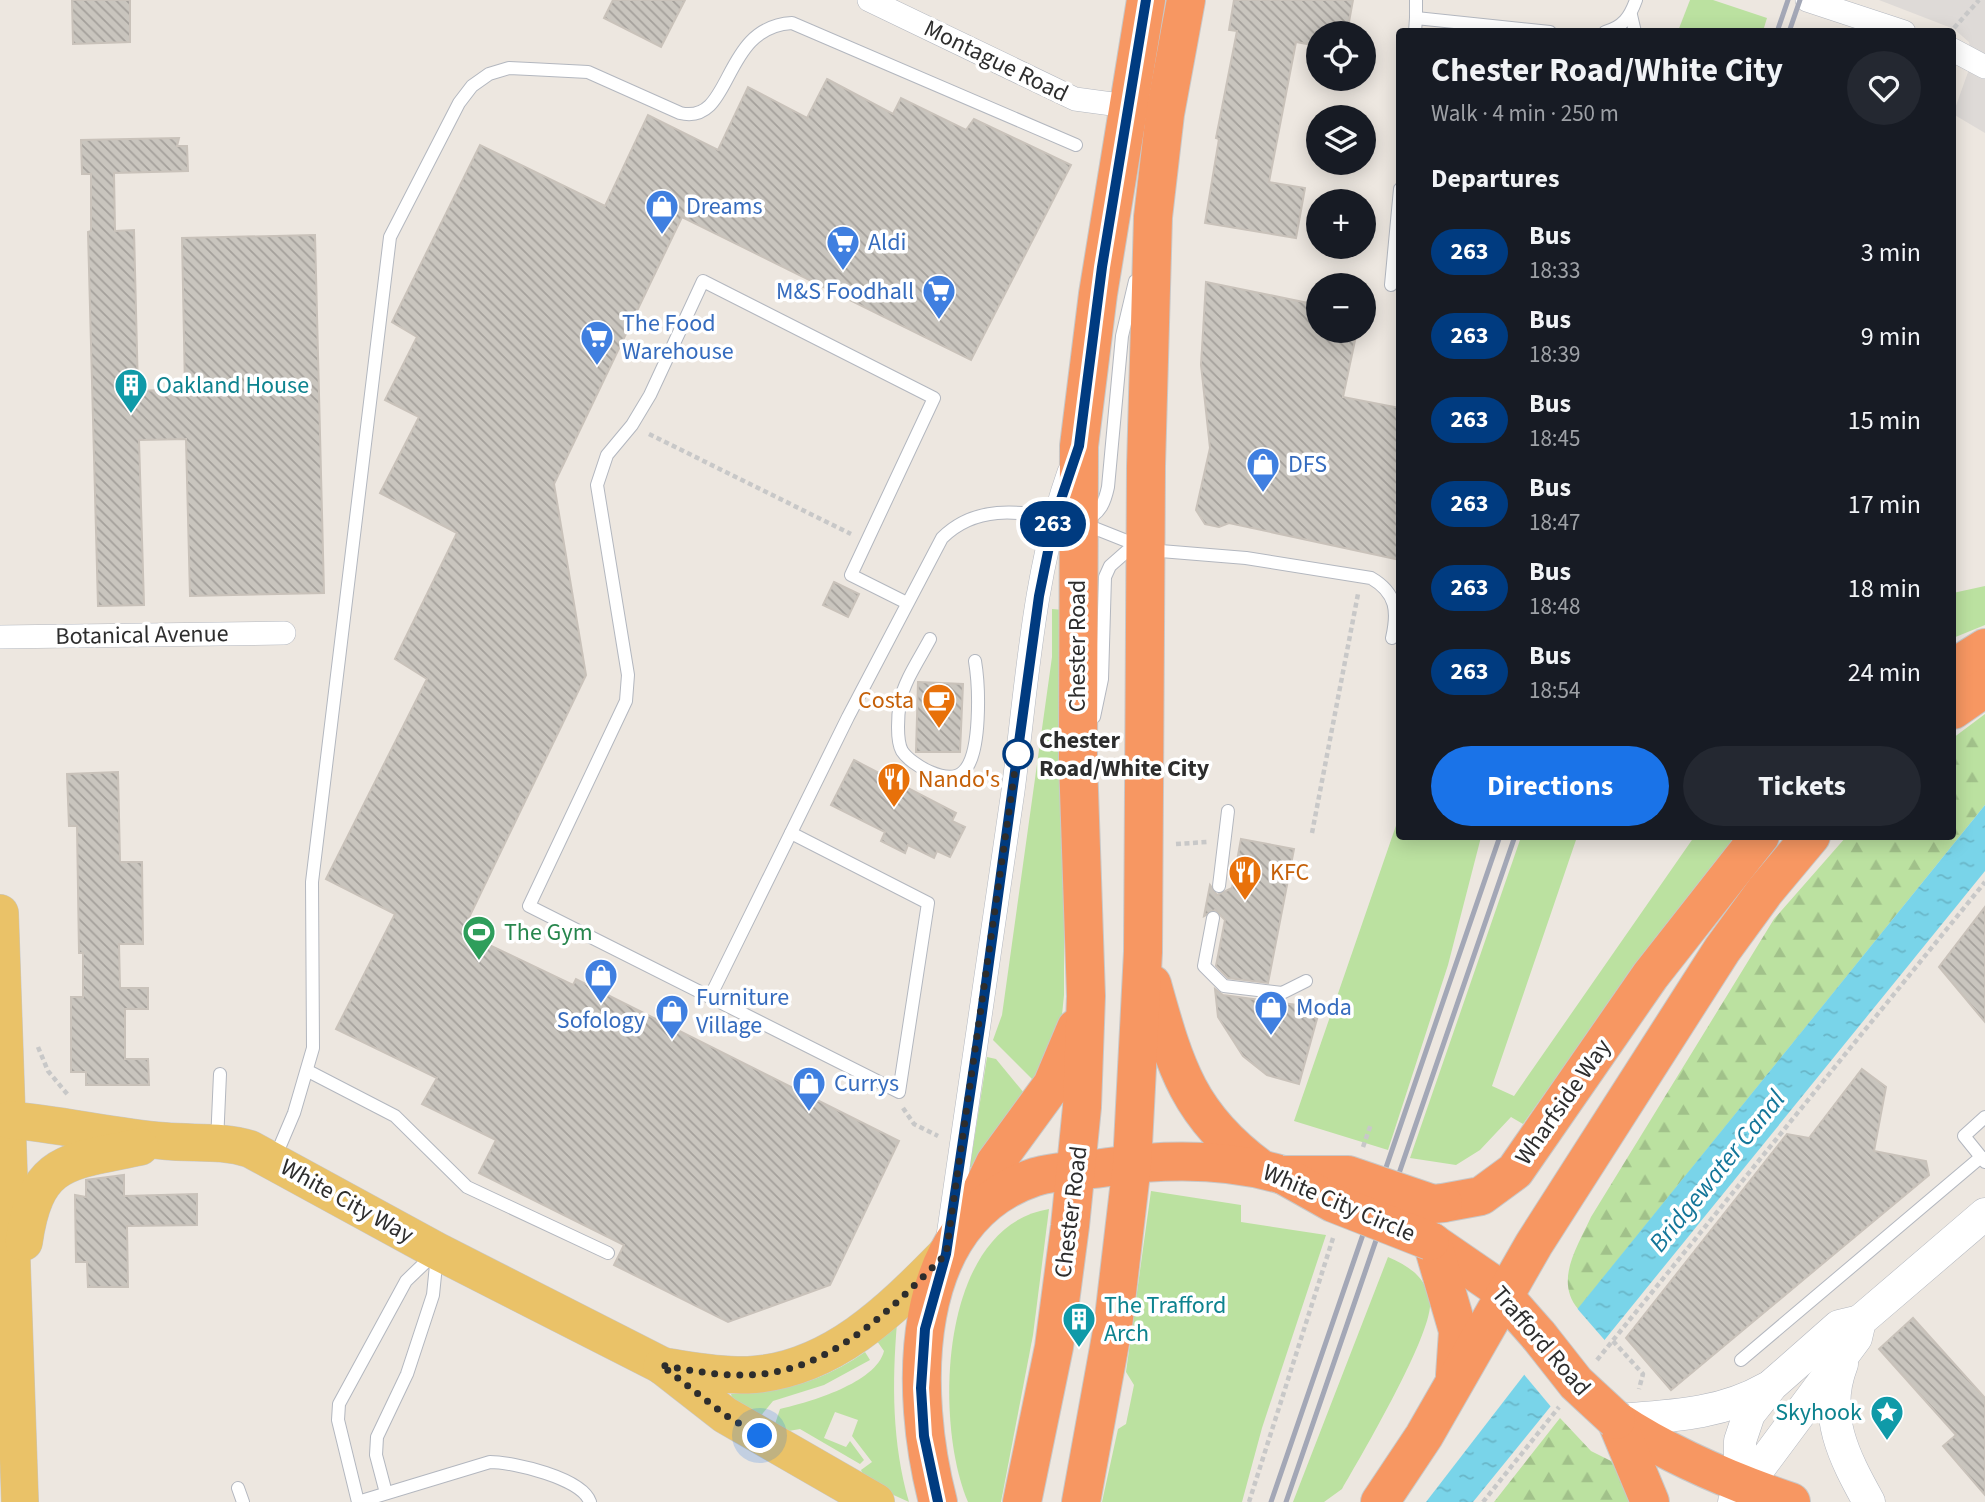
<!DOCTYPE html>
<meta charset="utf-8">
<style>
body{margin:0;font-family:"Source Sans 3",sans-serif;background:#242831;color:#f1f3f6;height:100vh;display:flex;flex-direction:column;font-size:26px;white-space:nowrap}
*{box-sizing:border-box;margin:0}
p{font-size:23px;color:#9ea1a6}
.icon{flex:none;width:38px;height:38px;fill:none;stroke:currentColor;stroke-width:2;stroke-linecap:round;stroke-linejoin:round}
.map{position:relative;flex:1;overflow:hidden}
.sheet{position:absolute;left:1396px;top:28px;width:560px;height:812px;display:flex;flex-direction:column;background:#171b24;border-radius:7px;box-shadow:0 4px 18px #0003}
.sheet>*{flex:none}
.badge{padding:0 14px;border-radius:23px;font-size:24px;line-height:46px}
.fabs{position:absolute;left:1306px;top:21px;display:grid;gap:14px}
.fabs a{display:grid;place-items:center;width:70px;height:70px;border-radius:50%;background:#171b24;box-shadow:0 4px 18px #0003;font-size:35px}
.you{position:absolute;width:35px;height:35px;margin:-18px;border:5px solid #fff;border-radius:50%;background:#1a73e8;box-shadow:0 0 0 10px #1a73e833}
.map>.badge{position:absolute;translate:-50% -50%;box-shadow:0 0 0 4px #fff}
h2{padding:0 35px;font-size:26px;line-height:63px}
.round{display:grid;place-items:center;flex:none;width:74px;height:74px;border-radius:37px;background:#242831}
.overview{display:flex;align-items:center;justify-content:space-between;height:119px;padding:0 35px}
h1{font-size:33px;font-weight:700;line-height:52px}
.button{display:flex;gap:14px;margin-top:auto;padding:14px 35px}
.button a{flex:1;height:80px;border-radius:42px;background:#1a73e8;color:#fff;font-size:28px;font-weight:700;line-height:80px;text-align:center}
.button a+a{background:#242831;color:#f1f3f6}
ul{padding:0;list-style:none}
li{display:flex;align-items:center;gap:21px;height:84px;padding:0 35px}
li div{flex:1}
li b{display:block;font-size:26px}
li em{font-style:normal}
li .badge{min-width:77px;font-weight:700;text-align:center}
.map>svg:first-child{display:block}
.grass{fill:#bbe1a0}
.forest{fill:url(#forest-firs)}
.plaza{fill:#dedad7}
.water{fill:url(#water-ripples)}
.pier{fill:#ede7e0}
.building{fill:url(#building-back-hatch);stroke:#c9c2ba;stroke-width:2}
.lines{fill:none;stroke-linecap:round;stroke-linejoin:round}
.lane-casing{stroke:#b3b7bf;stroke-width:14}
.street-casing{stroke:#b3b7bf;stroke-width:24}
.secondary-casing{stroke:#b3b7bf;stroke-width:33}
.primary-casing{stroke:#c8c8c8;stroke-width:38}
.highway-casing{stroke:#c8c8c8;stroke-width:40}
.path{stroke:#c8c8c8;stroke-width:4.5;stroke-dasharray:5 3.5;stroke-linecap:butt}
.lane{stroke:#fff;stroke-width:12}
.street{stroke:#fff;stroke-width:23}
.secondary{stroke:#fff;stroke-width:32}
.primary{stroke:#eac268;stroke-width:37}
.highway{stroke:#f79762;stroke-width:38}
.rail{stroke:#a3a7b6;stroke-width:5}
.highway-bridge-casing{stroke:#c8c8c8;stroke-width:40;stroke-linecap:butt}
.highway-bridge{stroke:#f79762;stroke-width:38}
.line-casing{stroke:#fff;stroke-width:16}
.line{stroke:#003b80;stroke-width:10}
.walk{stroke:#2d2d2d;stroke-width:7;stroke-dasharray:0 12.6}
.stop-dot{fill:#fff;stroke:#003b80;stroke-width:3.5}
.labels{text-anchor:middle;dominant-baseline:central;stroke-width:7;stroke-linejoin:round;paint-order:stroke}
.street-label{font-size:24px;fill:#2d2d2d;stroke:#fff}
.shop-label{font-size:24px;fill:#366cbe;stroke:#fff;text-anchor:start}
.culture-label{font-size:24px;fill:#0d838f;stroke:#fff;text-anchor:start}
.food-label{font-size:24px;fill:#c56008;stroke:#fff;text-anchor:start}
.stop-label{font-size:24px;font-weight:bold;fill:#2d2d2d;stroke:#fff;text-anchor:start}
.leisure-label{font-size:24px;fill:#27864d;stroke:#fff;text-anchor:start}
.water-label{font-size:26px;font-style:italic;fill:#147699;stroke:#fff}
</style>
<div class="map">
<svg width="1985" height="1502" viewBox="0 0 1985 1502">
<defs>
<pattern id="forest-firs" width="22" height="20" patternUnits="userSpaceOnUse" patternTransform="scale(1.75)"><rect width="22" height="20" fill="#bbe1a0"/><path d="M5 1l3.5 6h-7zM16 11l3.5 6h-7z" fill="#a1c18a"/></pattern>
<pattern id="water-ripples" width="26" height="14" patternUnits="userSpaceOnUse" patternTransform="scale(1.75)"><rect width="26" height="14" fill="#79d4e9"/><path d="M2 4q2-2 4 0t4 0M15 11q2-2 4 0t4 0" fill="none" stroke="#69b6c8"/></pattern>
<pattern id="building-back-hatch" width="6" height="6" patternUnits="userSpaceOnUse" patternTransform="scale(1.75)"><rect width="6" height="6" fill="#c9c5be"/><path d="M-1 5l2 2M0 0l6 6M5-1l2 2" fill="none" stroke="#a4a09b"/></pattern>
</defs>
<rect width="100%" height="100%" fill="#ede7e0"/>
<g class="grass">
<path d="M1690 0H1713L1767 18 1763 31H1678Z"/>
<path d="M1985 586V625L1953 638V593Z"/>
<path d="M1052 609 1064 610V995L1060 1035 1033 1080 993 1040 1002 1015 1052 657Z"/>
<path d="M1400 814V836L1481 837 1448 965 1388 1150 1294 1121Z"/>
<path d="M1521 837H1577L1492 1086 1514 1096 1694 837H1733L1726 853 1644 955 1523 1124 1511 1117 1480 1150 1456 1165 1410 1158Z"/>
<path d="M987 1057 996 1059 1029 1099 973 1169 970 1167Z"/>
<path d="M1151 1191 1241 1205V1222L1326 1235 1262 1428 1242 1502H1102L1118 1429 1126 1424 1134 1385 1126 1372Z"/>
<path d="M1049 1209 1033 1335 1001 1502H968C934 1423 938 1227 1049 1209Z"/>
<path d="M1388 1257C1409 1266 1426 1277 1430 1301 1434 1332 1361 1456 1342 1489L1324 1502H1293Z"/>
<path d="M897 1323C892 1383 892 1443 909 1502L867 1483 861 1470 872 1462 852 1436 858 1420 835 1412 824 1438 846 1447 850 1441 864 1460 860 1464 800 1429 783 1432 774 1427 780 1409C810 1402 876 1383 884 1351L877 1341Z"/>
<path d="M865 1352 870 1360 824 1385 773 1401 759 1418 734 1404 731 1394C779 1394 826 1380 865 1352Z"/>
</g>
<g class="forest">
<path d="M1985 714V805L1578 1309C1554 1280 1578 1246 1591 1217L1774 919 1846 837 1953 836V738Z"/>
<path d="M1560 1418 1591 1451 1617 1464 1641 1502H1494Z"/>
</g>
<path class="plaza" d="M1879 0H1985V133L1953 114 1972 61 1969 42 1954 29Z"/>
<path class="water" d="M1985 805V871L1473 1502H1426L1524 1375Z"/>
<path class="pier" d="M1575 1306 1608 1344 1552 1408 1522 1372Z"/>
<g class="building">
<path d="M72 0H130V42L73 44Z"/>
<path d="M613 0H685L661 47 604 18Z"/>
<path d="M1234 0H1353L1347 33H1318V46L1296 42 1269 182 1305 188 1296 238 1205 223 1219 139 1216 138 1237 31 1229 30Z"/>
<path d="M827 79 893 114 901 98 966 130 974 119 1071 165 971 360 682 217 554 484 586 675 462 932 573 985 576 979 899 1141 830 1285 728 1322 614 1265 624 1245 479 1173 496 1140 422 1104 437 1078 336 1029 395 914 326 879 427 679 395 659 457 533 380 493 419 417 385 400 417 337 392 322 480 145 605 206 648 115 718 150 748 87 807 118Z"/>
<path d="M179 138 177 146H187L188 171 114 173 115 231 134 230 138 391 185 389 182 238 315 235 324 593 190 596 186 439 139 440 144 605 98 606 88 232 91 231V174H82L81 140Z"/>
<path d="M1206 282 1318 305V331H1357L1343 397 1400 408V560L1229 523 1219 527 1205 524 1196 510 1210 448 1201 365Z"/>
<path d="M834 582 859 594 848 617 823 605Z"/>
<path d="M918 682 963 684 960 752H916Z"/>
<path d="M854 760 956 813 952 821 965 827 950 857 937 851 934 858 908 845 905 853 881 841 885 832 831 805Z"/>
<path d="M118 772 120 862H142L143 944H119L120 988H148V1009H125V1059H148L149 1085H86V1072H71V997H83V953H79L77 826H69L67 774Z"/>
<path d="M1241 839 1294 849 1268 983 1228 978 1216 966 1225 920 1215 910 1204 916 1210 885 1217 895 1232 888Z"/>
<path d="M1985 907V1022L1939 967Z"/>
<path d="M1215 989 1223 995 1320 1008 1299 1084 1267 1075 1243 1056 1218 1017Z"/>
<path d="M1862 1069 1886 1087 1874 1151 1926 1161 1929 1175 1671 1390 1626 1338 1787 1134 1809 1138Z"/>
<path d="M124 1175V1196L197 1194V1225L127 1226 128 1287H88L87 1262H76L75 1195 86 1197V1180Z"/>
<path d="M1913 1318 1985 1398V1495L1943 1446 1956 1435 1879 1349Z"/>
</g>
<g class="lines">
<defs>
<g id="lane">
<path d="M1416 0V18"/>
<path d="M1631 15 1635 32"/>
<path d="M1415 32 1416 18 1550 32"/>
<path d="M1605 32C1623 27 1630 17 1636 0"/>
<path d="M1391 285 1400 189"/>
<path d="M1084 519C1100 516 1105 501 1108 487L1122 336 1135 281"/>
<path d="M1084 524 1142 547"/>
<path d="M930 639C920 658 904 681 900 702 898 714 896 740 902 751 911 765 948 786 963 772 982 755 979 685 975 661"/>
<path d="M1094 717 1102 679 1105 577 1110 566 1127 551 1136 549 1246 558 1371 578C1397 593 1398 612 1392 638"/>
<path d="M791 833 928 903 899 1092 529 906 626 701 628 675 597 485 607 455 632 425 650 395 703 281 934 398 851 575 907 603"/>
<path d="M1219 886 1228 811"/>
<path d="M1213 918 1204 966 1224 986 1282 993 1306 981"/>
<path d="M710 997 848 717 942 538C975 505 1017 511 1060 518"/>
<path d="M308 1071 395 1116 467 1187 608 1253"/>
<path d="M217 1142 220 1074"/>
<path d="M274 1160 294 1113 313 1048 312 882 390 237 459 103 472 86 489 74 509 68 530 69 588 72 680 113C734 126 720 27 792 23L1076 145"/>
<path d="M1985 1162 1964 1136 1985 1117"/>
<path d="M1741 1360 1981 1157"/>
<path d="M238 1488 243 1502"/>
<path d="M386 1493 376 1455 377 1437 407 1374 433 1295 437 1255"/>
<path d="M358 1502 338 1420 339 1404 406 1281 434 1254"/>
<path d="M358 1502 490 1462C513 1462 582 1478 590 1502"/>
</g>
<g id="street">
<path d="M869 0 1075 99 1127 106"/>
<path d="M1807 0 1904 32"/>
<path d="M1953 50 1985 67"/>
<path d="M0 637 284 633"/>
<path d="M947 1243C968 1092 992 942 1013 791 1027 685 1033 574 1069 472"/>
</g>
<g id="secondary">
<path d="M1842 1364C1822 1415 1844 1457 1869 1502"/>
<path d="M1616 1420C1668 1416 1720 1415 1767 1388"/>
<path d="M1751 1497 1740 1458V1441L1749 1414 1772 1385 1839 1326 1860 1321"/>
<path d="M1734 1502 1856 1338 1860 1321 1985 1214"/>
</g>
<g id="primary">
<path d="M0 913 20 1502"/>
<path d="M9 1120C61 1124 112 1137 164 1141 194 1144 221 1140 250 1149L437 1251 661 1365 725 1415 876 1502"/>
<path d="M24 1242C36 1159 67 1162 140 1147"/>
<path d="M662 1366C690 1370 719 1376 748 1375 831 1371 891 1310 946 1254"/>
</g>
<g id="highway">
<path d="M1953 668 1985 648"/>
<path d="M1953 710 1985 688"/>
<path d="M1152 984C1175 1066 1188 1115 1260 1168"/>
<path d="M1443 1203 1481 1196 1515 1171 1650 976 1760 836"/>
<path d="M970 1215 995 1163 1052 1085 1076 1028"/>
<path d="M1430 1241 1494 1285 1539 1336"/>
<path d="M1432 1242 1458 1331 1455 1375"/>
<path d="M1616 1420C1670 1456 1730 1481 1791 1502"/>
<path d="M1616 1420 1650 1502"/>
<path d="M938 1502C910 1395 905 1220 1035 1177 1058 1170 1085 1171 1109 1167 1165 1159 1228 1159 1283 1175"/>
<path d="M1022 1502 1054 1347 1070 1226 1082 1107 1086 996 1078 761 1079 446 1098 294 1146 0"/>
<path d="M1081 1502 1113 1326 1132 1164 1143 952 1146 466 1153 217 1165 114 1186 0"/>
<path d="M1380 1502 1424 1436 1534 1244 1722 950 1765 891 1811 836"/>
</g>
</defs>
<use href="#lane" class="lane-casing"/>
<use href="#street" class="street-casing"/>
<use href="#secondary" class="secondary-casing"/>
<use href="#primary" class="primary-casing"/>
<use href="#highway" class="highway-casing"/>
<g class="path">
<path d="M1954 28 1979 0"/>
<path d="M649 434 851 534"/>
<path d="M1312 833 1358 594"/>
<path d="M1176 844 1207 842"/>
<path d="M38 1047 48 1071 68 1095"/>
<path d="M903 1108 914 1124 938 1136"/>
<path d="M1363 1147 1371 1124"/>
<path d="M1613 1341 1643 1374 1639 1389"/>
<path d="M1597 1360 1985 882"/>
<path d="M1249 1502 1334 1235"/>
<path d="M1483 1502 1559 1407"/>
</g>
<use href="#lane" class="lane"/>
<use href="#street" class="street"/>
<use href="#secondary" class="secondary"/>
<use href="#primary" class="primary"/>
<use href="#highway" class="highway"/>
<g class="rail">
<path d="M1777 32 1788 0"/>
<path d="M1789 32 1800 0"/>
<path d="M1271 1502 1500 836"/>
<path d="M1286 1502 1515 836"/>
</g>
<defs>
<g id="highway-bridge">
<path d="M1283 1175H1348L1433 1204 1443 1203"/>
<path d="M1285 1176 1333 1203 1430 1241"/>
<path d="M1539 1336 1576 1383 1616 1420"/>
</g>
</defs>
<use href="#highway-bridge" class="highway-bridge-casing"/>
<use href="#highway-bridge" class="highway-bridge"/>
</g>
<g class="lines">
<defs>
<path id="line" d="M938 1502 924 1436 921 1388 925 1329 946 1254 981 1020 1039 596 1055 517 1079 446 1102 267 1146 0"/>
</defs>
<use href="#line" class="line-casing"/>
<use href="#line" class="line"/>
<path class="walk" d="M760 1436 725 1415 661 1365C689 1370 717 1376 746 1375 830 1374 891 1309 946 1254L1018 748V754"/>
</g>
<defs>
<symbol id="shop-pin" viewBox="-11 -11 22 30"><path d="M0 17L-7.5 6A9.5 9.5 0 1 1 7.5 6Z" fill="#3f7fe0" stroke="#fff"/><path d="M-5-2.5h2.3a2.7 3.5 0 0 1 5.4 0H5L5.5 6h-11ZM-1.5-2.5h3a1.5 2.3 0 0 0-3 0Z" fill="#fff"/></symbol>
<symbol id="supermarket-pin" viewBox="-11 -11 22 30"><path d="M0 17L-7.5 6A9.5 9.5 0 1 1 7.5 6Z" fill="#3f7fe0" stroke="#fff"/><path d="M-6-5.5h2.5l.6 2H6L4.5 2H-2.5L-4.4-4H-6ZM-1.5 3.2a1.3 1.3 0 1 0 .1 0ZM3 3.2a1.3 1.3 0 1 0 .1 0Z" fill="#fff"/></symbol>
<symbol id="building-pin" viewBox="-11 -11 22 30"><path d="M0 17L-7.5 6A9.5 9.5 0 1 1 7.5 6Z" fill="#0f9aa8" stroke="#fff"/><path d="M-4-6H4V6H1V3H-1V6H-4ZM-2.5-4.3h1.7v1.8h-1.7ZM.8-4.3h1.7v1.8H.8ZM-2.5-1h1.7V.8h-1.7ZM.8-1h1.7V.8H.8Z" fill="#fff"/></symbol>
<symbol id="cafe-pin" viewBox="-11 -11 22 30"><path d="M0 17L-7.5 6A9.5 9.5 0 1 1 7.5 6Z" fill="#e8710a" stroke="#fff"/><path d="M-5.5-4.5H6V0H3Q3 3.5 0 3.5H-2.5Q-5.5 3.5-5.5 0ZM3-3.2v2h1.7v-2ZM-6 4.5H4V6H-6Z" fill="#fff"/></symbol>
<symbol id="restaurant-pin" viewBox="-11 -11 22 30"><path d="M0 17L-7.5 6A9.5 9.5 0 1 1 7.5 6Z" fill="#e8710a" stroke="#fff"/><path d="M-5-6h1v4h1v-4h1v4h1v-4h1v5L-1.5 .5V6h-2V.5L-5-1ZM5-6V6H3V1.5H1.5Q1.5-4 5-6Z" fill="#fff"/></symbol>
<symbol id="stadium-pin" viewBox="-11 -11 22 30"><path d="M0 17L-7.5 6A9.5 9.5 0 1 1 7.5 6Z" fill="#2e9e5b" stroke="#fff"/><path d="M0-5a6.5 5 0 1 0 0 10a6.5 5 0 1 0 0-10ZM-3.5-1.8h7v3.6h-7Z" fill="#fff"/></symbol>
<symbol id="sight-pin" viewBox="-11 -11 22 30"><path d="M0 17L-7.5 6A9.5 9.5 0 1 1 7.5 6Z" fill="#0f9aa8" stroke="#fff"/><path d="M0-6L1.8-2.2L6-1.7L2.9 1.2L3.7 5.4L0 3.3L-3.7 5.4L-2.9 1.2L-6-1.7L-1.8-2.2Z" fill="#fff"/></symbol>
</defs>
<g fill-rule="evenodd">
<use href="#shop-pin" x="643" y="187" width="38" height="52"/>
<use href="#supermarket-pin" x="824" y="223" width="38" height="52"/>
<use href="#supermarket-pin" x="920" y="272" width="38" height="52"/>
<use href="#supermarket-pin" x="578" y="318" width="38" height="52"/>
<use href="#building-pin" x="112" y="366" width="38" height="52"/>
<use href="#shop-pin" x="1244" y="445" width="38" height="52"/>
<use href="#cafe-pin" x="920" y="681" width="38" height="52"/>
<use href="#restaurant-pin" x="875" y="760" width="38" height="52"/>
<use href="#restaurant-pin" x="1226" y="853" width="38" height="52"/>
<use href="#stadium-pin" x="460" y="913" width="38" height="52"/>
<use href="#shop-pin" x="582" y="956" width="38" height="52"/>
<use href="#shop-pin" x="1252" y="988" width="38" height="52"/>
<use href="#shop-pin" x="653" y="992" width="38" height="52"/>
<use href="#shop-pin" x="790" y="1064" width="38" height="52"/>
<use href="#building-pin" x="1060" y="1300" width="38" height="52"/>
<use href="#sight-pin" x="1868" y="1393" width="38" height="52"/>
</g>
<circle class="stop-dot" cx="1018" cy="754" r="14"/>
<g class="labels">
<g class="street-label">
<text transform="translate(996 61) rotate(26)">Montague Road</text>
<text transform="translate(142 635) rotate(-1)">Botanical Avenue</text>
<text transform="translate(1077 646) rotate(-90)">Chester Road</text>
<text transform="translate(1563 1102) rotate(-55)">Wharfside Way</text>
<text transform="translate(347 1201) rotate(29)">White City Way</text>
<text transform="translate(1339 1203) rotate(23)">White City Circle</text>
<text transform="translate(1071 1212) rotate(-83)">Chester Road</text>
<text transform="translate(1541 1341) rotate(49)">Trafford Road</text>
</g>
<g class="shop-label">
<text x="686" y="206">Dreams</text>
<text x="868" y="242">Aldi</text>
<text x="914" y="291" text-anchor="end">M&amp;S Foodhall</text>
<text x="622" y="323">The Food<tspan x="622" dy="28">Warehouse</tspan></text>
<text x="1288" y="464">DFS</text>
<text x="696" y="997">Furniture<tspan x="696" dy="28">Village</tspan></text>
<text x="1296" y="1007">Moda</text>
<text x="601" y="1020" text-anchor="middle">Sofology</text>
<text x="834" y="1083">Currys</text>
</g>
<g class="culture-label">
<text x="156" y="385">Oakland House</text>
<text x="1104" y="1305">The Trafford<tspan x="1104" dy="28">Arch</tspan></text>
<text x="1862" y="1412" text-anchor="end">Skyhook</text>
</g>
<g class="food-label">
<text x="914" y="700" text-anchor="end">Costa</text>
<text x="918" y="779">Nando's</text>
<text x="1270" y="872">KFC</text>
</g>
<g class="stop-label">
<text x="1039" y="740">Chester<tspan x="1039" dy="28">Road/White City</tspan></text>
</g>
<g class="leisure-label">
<text x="504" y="932">The Gym</text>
</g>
<g class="water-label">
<text transform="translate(1717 1171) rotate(-51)">Bridgewater Canal</text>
</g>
</g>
</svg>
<div class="fabs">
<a><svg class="icon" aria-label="locate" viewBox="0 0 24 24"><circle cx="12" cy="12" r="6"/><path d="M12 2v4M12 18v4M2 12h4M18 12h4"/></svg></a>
<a><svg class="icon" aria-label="layers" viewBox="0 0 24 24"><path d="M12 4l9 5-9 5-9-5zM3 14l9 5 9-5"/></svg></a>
<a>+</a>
<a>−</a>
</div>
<div class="you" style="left:760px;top:1436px"></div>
<b class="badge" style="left:1053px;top:524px;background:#003b80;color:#fff">263</b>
<section class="sheet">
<div class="overview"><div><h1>Chester Road/White City</h1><p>Walk · 4 min · 250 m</p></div><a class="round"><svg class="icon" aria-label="heart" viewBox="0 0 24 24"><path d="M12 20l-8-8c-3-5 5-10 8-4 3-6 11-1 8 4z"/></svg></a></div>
<h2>Departures</h2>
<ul>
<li><span class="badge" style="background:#003b80;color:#fff">263</span><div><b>Bus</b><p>18:33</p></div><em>3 min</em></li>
<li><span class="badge" style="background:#003b80;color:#fff">263</span><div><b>Bus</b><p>18:39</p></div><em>9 min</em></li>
<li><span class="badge" style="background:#003b80;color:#fff">263</span><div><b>Bus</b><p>18:45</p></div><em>15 min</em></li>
<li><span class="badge" style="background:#003b80;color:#fff">263</span><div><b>Bus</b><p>18:47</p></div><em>17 min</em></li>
<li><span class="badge" style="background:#003b80;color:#fff">263</span><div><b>Bus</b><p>18:48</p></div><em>18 min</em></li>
<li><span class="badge" style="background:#003b80;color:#fff">263</span><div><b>Bus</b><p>18:54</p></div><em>24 min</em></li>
</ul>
<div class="button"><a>Directions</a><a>Tickets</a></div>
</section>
</div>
